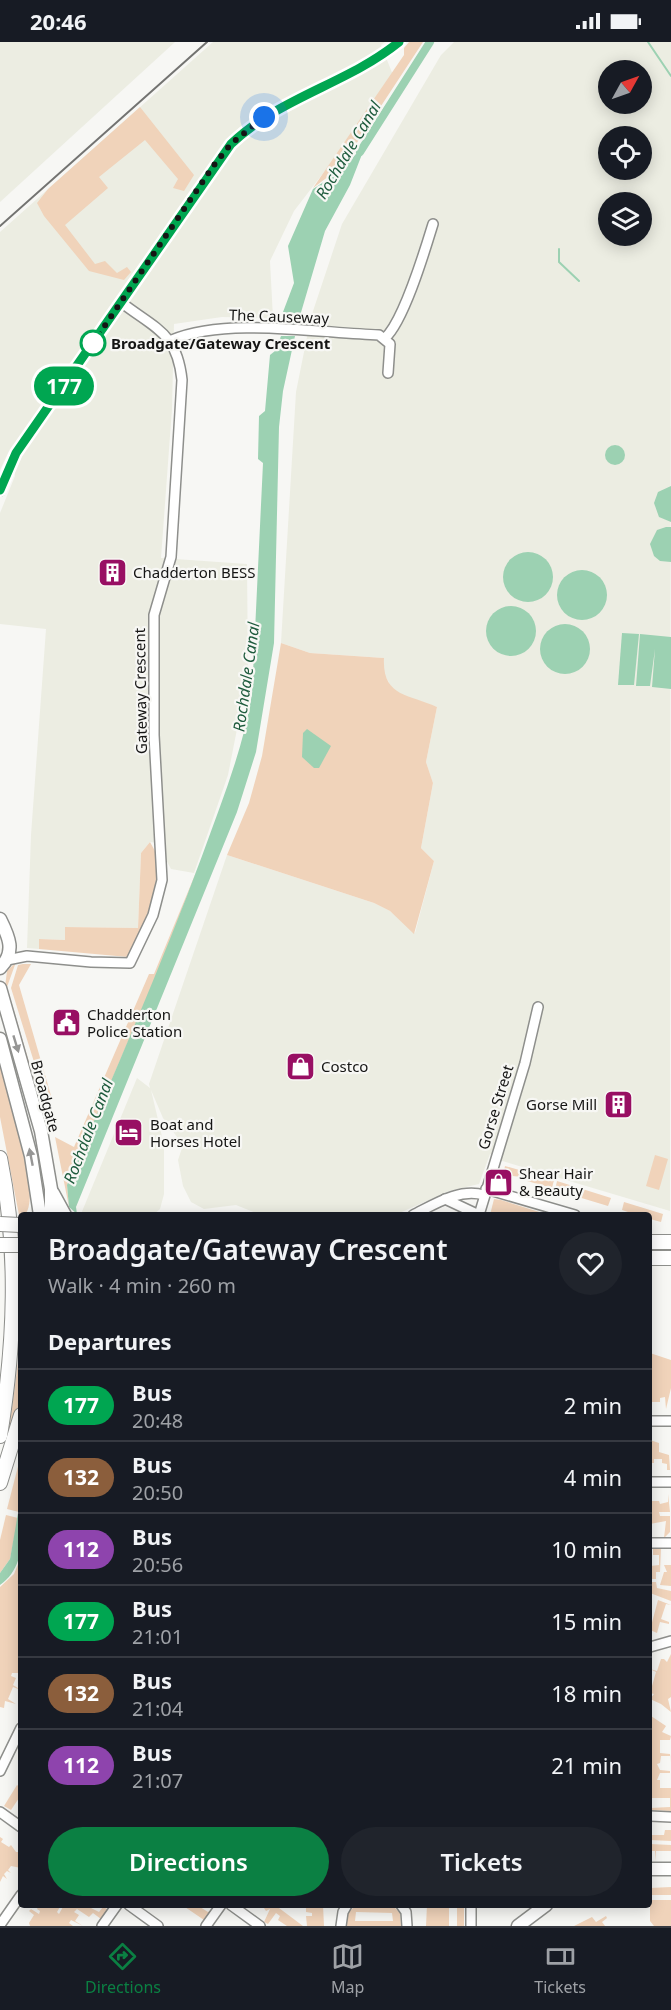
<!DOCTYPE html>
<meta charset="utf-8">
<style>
body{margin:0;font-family:"Noto Sans",sans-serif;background:#20242c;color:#f1f3f6;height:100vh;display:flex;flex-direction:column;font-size:22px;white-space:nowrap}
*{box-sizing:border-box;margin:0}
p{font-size:20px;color:#9ea1a6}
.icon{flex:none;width:33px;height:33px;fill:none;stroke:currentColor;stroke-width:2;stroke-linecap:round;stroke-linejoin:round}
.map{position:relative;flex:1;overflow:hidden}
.sheet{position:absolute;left:18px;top:1170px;width:634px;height:696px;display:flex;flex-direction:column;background:#171b24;border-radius:6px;box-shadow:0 3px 15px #0003}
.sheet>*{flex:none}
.badge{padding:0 12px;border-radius:20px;font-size:21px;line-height:39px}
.needle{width:39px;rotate:50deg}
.buttons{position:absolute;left:598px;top:18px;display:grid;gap:12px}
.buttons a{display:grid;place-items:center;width:54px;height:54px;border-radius:50%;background:#171b24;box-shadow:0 3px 15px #0003;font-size:30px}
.you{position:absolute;width:30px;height:30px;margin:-15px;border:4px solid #fff;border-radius:50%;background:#1a73e8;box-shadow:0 0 0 9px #1a73e833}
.map>.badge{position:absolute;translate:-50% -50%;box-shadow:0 0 0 3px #fff}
h2{padding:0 30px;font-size:22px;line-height:54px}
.round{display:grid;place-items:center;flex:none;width:63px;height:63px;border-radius:32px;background:#20242c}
.head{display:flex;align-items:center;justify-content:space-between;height:102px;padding:0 30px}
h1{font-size:28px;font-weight:600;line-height:45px}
.action{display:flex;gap:12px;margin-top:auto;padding:12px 30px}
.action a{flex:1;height:69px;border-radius:36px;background:#0b8043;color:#fff;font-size:24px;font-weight:600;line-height:69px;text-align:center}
.action a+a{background:#20242c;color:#f1f3f6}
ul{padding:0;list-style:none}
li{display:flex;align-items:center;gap:18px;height:72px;padding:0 30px;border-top:2px solid #363941}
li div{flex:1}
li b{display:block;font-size:22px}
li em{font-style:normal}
li .badge{min-width:66px;font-weight:700;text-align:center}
.status{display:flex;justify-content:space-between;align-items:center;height:42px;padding:0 30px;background:#171b24;direction:ltr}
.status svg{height:16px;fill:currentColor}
.dock{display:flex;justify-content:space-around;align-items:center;height:84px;border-top:2px solid #363941;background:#171b24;font-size:16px;color:#9ea1a6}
.dock a{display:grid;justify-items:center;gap:3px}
.dock .selected{color:#0b8043}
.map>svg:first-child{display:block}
.built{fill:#ecede2;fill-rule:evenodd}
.green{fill:#f0d3ba;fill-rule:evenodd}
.water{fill:#9cd1b2}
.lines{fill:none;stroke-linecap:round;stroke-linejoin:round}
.stream{stroke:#9cd1b2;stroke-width:2}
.canal{stroke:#9cd1b2;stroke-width:8}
.minor-casing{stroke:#8e8f8c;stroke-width:12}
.major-casing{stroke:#8e8f8c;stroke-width:15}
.highway-casing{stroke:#8e8f8c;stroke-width:16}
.minor{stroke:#fff;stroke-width:9}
.major{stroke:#fff;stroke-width:12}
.highway{stroke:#fff;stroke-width:14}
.rail{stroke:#737371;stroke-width:2}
.highway-bridge-casing{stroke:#8e8f8c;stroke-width:16;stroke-linecap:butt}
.highway-bridge{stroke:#fff;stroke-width:14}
.oneway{fill:#969695}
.line-casing{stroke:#fff;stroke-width:14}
.line{stroke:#00a651;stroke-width:9}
.walk{stroke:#151514;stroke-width:6;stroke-dasharray:0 10.8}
.stop-dot{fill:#fff;stroke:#00a651;stroke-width:3}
.labels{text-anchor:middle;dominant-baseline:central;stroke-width:4.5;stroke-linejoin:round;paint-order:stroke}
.street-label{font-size:15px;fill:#151514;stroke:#f7f7f4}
.stop-label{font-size:15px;font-weight:bold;fill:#151514;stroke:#f7f7f4;text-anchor:start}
.poi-label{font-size:15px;fill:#151514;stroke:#f7f7f4;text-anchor:start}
.water-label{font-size:16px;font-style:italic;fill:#1e5b3d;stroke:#f7f7f4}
</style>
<div class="status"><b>20:46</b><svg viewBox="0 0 49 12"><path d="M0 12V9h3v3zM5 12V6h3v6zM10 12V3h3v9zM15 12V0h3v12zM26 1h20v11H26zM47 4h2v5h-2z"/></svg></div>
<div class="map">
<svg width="671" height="1884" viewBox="0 0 671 1884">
<rect width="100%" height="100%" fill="#f7f7f4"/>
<g class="built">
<path d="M0 0H175L0 160Z"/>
<path d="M213 0H385L381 3 393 33 354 91 294 169 270 219 273 276 222 275 174 282 172 367 161 516 247 522 248 631 228 733 194 831 171 827 157 801 150 800 141 811 138 886 66 885 65 898 39 897V907L27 906 31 793 46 587 0 582V471L15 434 9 409 0 428V190Z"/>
<path d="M454 0H671L670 1169 499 1118 490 1112 479 1142 449 1149 395 1173 256 1171 236 1163 204 1167 191 1160 183 1144 178 1118 183 1103 163 1076 151 1048 164 1103V1152L160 1167 153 1173 81 1172 137 1036 150 1046 149 1042 227 813 374 861 390 869 415 891 434 819 421 806 433 741 426 720 437 665 401 653 392 646 383 630 384 616 310 611 281 601 296 350 311 275 342 182 441 13ZM609 28H642V62H609ZM609 94H642V128H609ZM609 160H642V194H609Z"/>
</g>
<g class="green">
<path d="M409 0H423L341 125 313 146 404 13V6Z"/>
<path d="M140 65 194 133 184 149 173 146 178 137 145 98 99 135 108 146 65 183 95 222 105 219 117 231 127 225 131 230 124 238 89 229 44 174 37 161 48 147Z"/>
<path d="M281 601 310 611 384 616C382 655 409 652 437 665L426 720 433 741 421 806 434 819 414 892 390 869 374 861 227 813 249 761 262 714Z"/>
<path d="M150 800 155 809H158C157 856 148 874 128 915L39 907V897L65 898V885L138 886 141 811Z"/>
<path d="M199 823 159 927 67 1143 69 1165 55 1095 74 1105 149 932H154Z"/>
<path d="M16 920 7 945 45 1075H43L5 945 7 929Z"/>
<path d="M23 922H31L19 943 52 1057 48 1065 11 946 18 923Z"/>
<path d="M0 1015C8 1043 43 1153 25 1173H19L0 1075Z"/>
<path d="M655 1113 668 1117 659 1148 646 1144Z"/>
<path d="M505 1124 554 1138 552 1146 527 1139V1136L524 1139 522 1135 503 1133Z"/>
<path d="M557 1139 611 1156 608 1164 555 1148Z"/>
<path d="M494 1157 501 1158 549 1173H490Z"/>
<path d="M624 1160 663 1172 661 1180 650 1177V1173H637L622 1168Z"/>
<path d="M21 1298V1361L12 1398 8 1396Z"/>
<path d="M650 1311 671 1318V1346L666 1367 665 1355 660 1356V1360H650Z"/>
<path d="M650 1398 659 1401V1410L669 1413 670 1428H667V1422L662 1421V1417H654V1421H650Z"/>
<path d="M21 1413 19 1470 7 1467Z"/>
<path d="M668 1452 670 1470H659L660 1474H670V1490L664 1496 666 1479 650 1482V1467L652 1466V1459H659L660 1462 668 1460Z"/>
<path d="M6 1473 18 1476 10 1517 0 1531V1498Z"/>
<path d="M653 1505 661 1506 660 1530H656V1537H650V1524L659 1523V1513H653Z"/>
<path d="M21 1515V1631H12L11 1634 16 1636 13 1643 21 1648 13 1645 8 1657 16 1662 5 1659 4 1666 0 1665V1545L14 1532Z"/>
<path d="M664 1523H671V1544L660 1543 664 1530H667Z"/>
<path d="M650 1540H656L657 1546 671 1549V1559L650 1551Z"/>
<path d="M658 1558 671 1563 666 1562 661 1577 669 1580V1582L660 1580 657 1591 650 1588Z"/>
<path d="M671 1612V1655L668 1657 671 1670 661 1662 650 1657 654 1652 650 1651 656 1630 650 1627 657 1629 661 1617H664L667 1620Z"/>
<path d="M651 1674 666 1684 662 1690 671 1694 670 1698H660V1711L670 1712 671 1721 670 1714H661L660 1721 657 1722 660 1728 670 1729V1731H660L657 1738H660V1746H671V1769L650 1768V1766L670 1765V1756H650Z"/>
<path d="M17 1743 21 1746V1753L11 1768 4 1764Z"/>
<path d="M650 1787 652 1793H664L665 1788H671V1799L650 1798Z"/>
<path d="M0 1795 3 1797 1 1800 9 1805 11 1803 16 1810H21V1826L11 1824 8 1828 11 1831 7 1829 4 1832 7 1837 3 1834 0 1840Z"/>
<path d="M650 1802 671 1803V1809H656L655 1819V1809H650Z"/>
<path d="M671 1845V1853H650V1846Z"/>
<path d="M650 1858H671V1884H654L650 1879Z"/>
<path d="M39 1863H61L57 1870 59 1872 64 1863H93L91 1866 99 1870 103 1865 107 1867 110 1863 101 1877 93 1871 89 1875 77 1867 74 1870 79 1873 75 1879 83 1884 71 1878 69 1881 73 1884H30L29 1881 34 1873 29 1869 31 1867 39 1872 40 1869 37 1867Z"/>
<path d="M182 1863H197L208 1870 212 1867 204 1878Z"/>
<path d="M262 1863H275L303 1884H287L278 1878 280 1874 276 1871 268 1882 264 1880 270 1867 266 1869Z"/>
<path d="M306 1863H323L324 1884H307L306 1874H312V1871L306 1870Z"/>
<path d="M356 1863H392L400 1871 401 1884H347V1872ZM356 1870 392 1871 393 1879H355Z"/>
<path d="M427 1863H449V1884H426Z"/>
<rect x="457" y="1863" width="7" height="21"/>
<path d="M606 1874 607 1876 602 1880 605 1884H574L592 1875 596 1880Z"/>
</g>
<g class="water">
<path d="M366 102 350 143 325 189 297 284H291L283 270 294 241 288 204 313 147 336 132Z"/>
<path d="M281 294H295L283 349 279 385 274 601 256 710 237 770 76 1165 77 1172 69 1165 67 1143C113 1033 161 925 202 814 221 761 243 708 252 652L263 421 258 417 259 374 265 369 270 313 275 309Z"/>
<circle cx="615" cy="413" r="10"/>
<path d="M671 444V480L659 475 654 461 658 450Z"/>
<path d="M666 485H671V520L660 519 654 514 650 502 657 488Z"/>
<circle cx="528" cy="535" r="25"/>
<circle cx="582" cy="553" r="25"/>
<circle cx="511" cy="589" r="25"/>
<circle cx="565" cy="607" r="25"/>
<path d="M622 591 639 592 634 643H618Z"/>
<path d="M640 592 671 595V647L652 645 655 607 650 644H636Z"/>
<path d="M307 687 331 704 319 726H314L302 715 303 691Z"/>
<path d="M21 1454C21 1485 29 1523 0 1543V1531L10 1517Z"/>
</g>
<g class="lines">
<g class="stream">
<path d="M648 0 671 34"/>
<path d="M559 207V220L579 239"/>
</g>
<path class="canal" d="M360 110 430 0"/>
<defs>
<g id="minor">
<path d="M385 296C404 279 425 208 433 182"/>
<path d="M172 298C226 275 319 291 379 293L390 302 388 331"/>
<path d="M0 449 16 411 231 102C280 56 347 42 398 0"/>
<path d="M7 918 27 914 91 920 130 921 153 873 162 838 154 693V573L171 515 182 338C177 291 156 287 122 261"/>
<path d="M486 1147 575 1173"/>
<path d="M445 1157 479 1173"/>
<path d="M413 1173C435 1162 459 1146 484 1153"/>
<path d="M479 1173 525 1021 538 965"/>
<path d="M650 1379H671"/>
<path d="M650 1440H671"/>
<path d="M650 1501H671"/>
<path d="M650 1605 671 1599"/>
<path d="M0 1729 21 1686"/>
<path d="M0 1770 21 1785"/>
<path d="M650 1774 671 1775"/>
<path d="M129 1863 158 1884"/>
<path d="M231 1863 260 1884"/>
<path d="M401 1863 406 1870 407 1884"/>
<path d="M0 1883 21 1853"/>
<path d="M102 1884 117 1863"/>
<path d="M206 1884 221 1863"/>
<path d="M341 1884 343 1870 347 1863"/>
<path d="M471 1884V1863"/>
</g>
<g id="major">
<path d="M0 877C9 895 16 910 0 926"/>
<path d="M0 946 41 1089 51 1147V1173"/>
<path d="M0 997 31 1114 40 1173"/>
<path d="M53 1151 65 1173"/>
<path d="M650 1827H671"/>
<path d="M518 1884 546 1863"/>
</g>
<g id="highway">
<path d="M0 1116C19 1209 15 1300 0 1394"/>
<path d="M650 1200H671"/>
<path d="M650 1216H671"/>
<path d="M0 1441 21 1373"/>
</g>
</defs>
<use href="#minor" class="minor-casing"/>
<use href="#major" class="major-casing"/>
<use href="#highway" class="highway-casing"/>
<use href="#minor" class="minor"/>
<use href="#major" class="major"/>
<use href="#highway" class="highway"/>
<path class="rail" d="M0 184 207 0"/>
<defs>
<g id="highway-bridge">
<path d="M0 1182 20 1183"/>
<path d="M0 1203H21"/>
</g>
</defs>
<use href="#highway-bridge" class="highway-bridge-casing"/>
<use href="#highway-bridge" class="highway-bridge"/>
</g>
<defs><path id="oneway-solid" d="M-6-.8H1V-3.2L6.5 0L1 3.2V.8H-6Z" transform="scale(1.5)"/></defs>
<g class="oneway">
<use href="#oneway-solid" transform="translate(16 1002) rotate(73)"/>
<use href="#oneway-solid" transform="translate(31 1115) rotate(-101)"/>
</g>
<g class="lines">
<defs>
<path id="line" d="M0 448 16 411 231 102C280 55 347 42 399 0"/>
</defs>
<use href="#line" class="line-casing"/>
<use href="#line" class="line"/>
<path class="walk" d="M93 301 214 123 231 102 264 75"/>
</g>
<defs>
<symbol id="building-square" viewBox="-11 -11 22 22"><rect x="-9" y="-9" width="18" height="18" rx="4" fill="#980f63" stroke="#f7f7f4"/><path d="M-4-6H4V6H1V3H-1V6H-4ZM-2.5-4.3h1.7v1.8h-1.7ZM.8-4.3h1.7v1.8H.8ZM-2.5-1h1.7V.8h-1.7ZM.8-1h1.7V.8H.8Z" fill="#fff"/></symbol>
<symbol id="civic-square" viewBox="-11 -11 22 22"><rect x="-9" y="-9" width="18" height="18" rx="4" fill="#980f63" stroke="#f7f7f4"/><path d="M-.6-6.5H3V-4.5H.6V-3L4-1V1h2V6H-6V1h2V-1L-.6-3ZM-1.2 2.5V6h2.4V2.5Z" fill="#fff"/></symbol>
<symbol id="shop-square" viewBox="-11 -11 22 22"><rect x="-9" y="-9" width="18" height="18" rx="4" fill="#980f63" stroke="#f7f7f4"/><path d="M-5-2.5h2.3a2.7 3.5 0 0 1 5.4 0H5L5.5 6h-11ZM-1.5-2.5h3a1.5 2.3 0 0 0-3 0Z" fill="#fff"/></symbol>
<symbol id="hotel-square" viewBox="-11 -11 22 22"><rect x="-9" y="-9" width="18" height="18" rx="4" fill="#980f63" stroke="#f7f7f4"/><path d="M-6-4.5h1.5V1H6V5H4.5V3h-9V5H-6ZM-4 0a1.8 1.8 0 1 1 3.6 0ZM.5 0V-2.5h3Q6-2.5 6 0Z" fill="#fff"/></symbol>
</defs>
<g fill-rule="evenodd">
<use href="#building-square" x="96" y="514" width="33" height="33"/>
<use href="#civic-square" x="50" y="964" width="33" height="33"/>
<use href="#shop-square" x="284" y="1008" width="33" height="33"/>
<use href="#building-square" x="602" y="1046" width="33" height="33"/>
<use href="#hotel-square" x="112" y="1074" width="33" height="33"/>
<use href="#shop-square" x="482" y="1124" width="33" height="33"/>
</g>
<circle class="stop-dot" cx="93" cy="301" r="12"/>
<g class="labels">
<g class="street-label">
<text transform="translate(279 274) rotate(2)">The Causeway</text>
<text transform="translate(140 649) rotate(-91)">Gateway Crescent</text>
<text transform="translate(46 1054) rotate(75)">Broadgate</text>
<text transform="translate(495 1065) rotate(-73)">Gorse Street</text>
</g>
<g class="stop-label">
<text x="111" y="301">Broadgate/Gateway Crescent</text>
</g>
<g class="poi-label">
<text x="133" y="530">Chadderton BESS</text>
<text x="87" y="972">Chadderton<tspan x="87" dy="17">Police Station</tspan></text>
<text x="321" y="1024">Costco</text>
<text x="597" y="1062" text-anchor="end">Gorse Mill</text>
<text x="150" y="1082">Boat and<tspan x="150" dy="17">Horses Hotel</tspan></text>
<text x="519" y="1131">Shear Hair<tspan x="519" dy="17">&amp; Beauty</tspan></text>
</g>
<g class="water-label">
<text transform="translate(348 108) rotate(-59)">Rochdale Canal</text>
<text transform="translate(246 635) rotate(-82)">Rochdale Canal</text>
<text transform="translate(88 1089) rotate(-69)">Rochdale Canal</text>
</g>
</g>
</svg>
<div class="buttons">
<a><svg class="needle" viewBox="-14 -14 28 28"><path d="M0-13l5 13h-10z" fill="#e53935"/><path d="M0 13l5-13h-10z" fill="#9ea1a6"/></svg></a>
<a><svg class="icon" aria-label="locate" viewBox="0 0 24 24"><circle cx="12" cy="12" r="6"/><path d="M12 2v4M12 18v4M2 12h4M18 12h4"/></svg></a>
<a><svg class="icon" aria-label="layers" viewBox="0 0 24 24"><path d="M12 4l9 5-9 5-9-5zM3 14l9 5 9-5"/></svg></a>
</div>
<div class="you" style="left:264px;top:75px"></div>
<b class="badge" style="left:64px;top:344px;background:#00a651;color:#fff">177</b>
<section class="sheet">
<div class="head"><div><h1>Broadgate/Gateway Crescent</h1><p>Walk · 4 min · 260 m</p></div><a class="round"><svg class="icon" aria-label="heart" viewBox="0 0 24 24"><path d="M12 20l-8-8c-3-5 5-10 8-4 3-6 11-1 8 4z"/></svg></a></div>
<h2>Departures</h2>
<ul>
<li><span class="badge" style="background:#00a651;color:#fff">177</span><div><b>Bus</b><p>20:48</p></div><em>2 min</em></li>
<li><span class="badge" style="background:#8b5e3c;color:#fff">132</span><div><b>Bus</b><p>20:50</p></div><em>4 min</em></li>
<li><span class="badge" style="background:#8e44ad;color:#fff">112</span><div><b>Bus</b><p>20:56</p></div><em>10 min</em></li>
<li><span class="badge" style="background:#00a651;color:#fff">177</span><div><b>Bus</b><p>21:01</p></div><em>15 min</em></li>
<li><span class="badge" style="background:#8b5e3c;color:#fff">132</span><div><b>Bus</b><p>21:04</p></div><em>18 min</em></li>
<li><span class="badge" style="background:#8e44ad;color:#fff">112</span><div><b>Bus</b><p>21:07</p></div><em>21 min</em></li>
</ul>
<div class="action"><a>Directions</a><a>Tickets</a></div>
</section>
</div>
<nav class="dock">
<a class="selected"><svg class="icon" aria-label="directions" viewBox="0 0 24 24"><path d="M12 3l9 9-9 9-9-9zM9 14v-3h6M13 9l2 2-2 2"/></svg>Directions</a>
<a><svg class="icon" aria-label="map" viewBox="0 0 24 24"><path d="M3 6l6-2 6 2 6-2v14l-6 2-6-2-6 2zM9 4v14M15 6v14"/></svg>Map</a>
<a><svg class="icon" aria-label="tickets" viewBox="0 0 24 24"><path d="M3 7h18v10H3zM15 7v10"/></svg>Tickets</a>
</nav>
